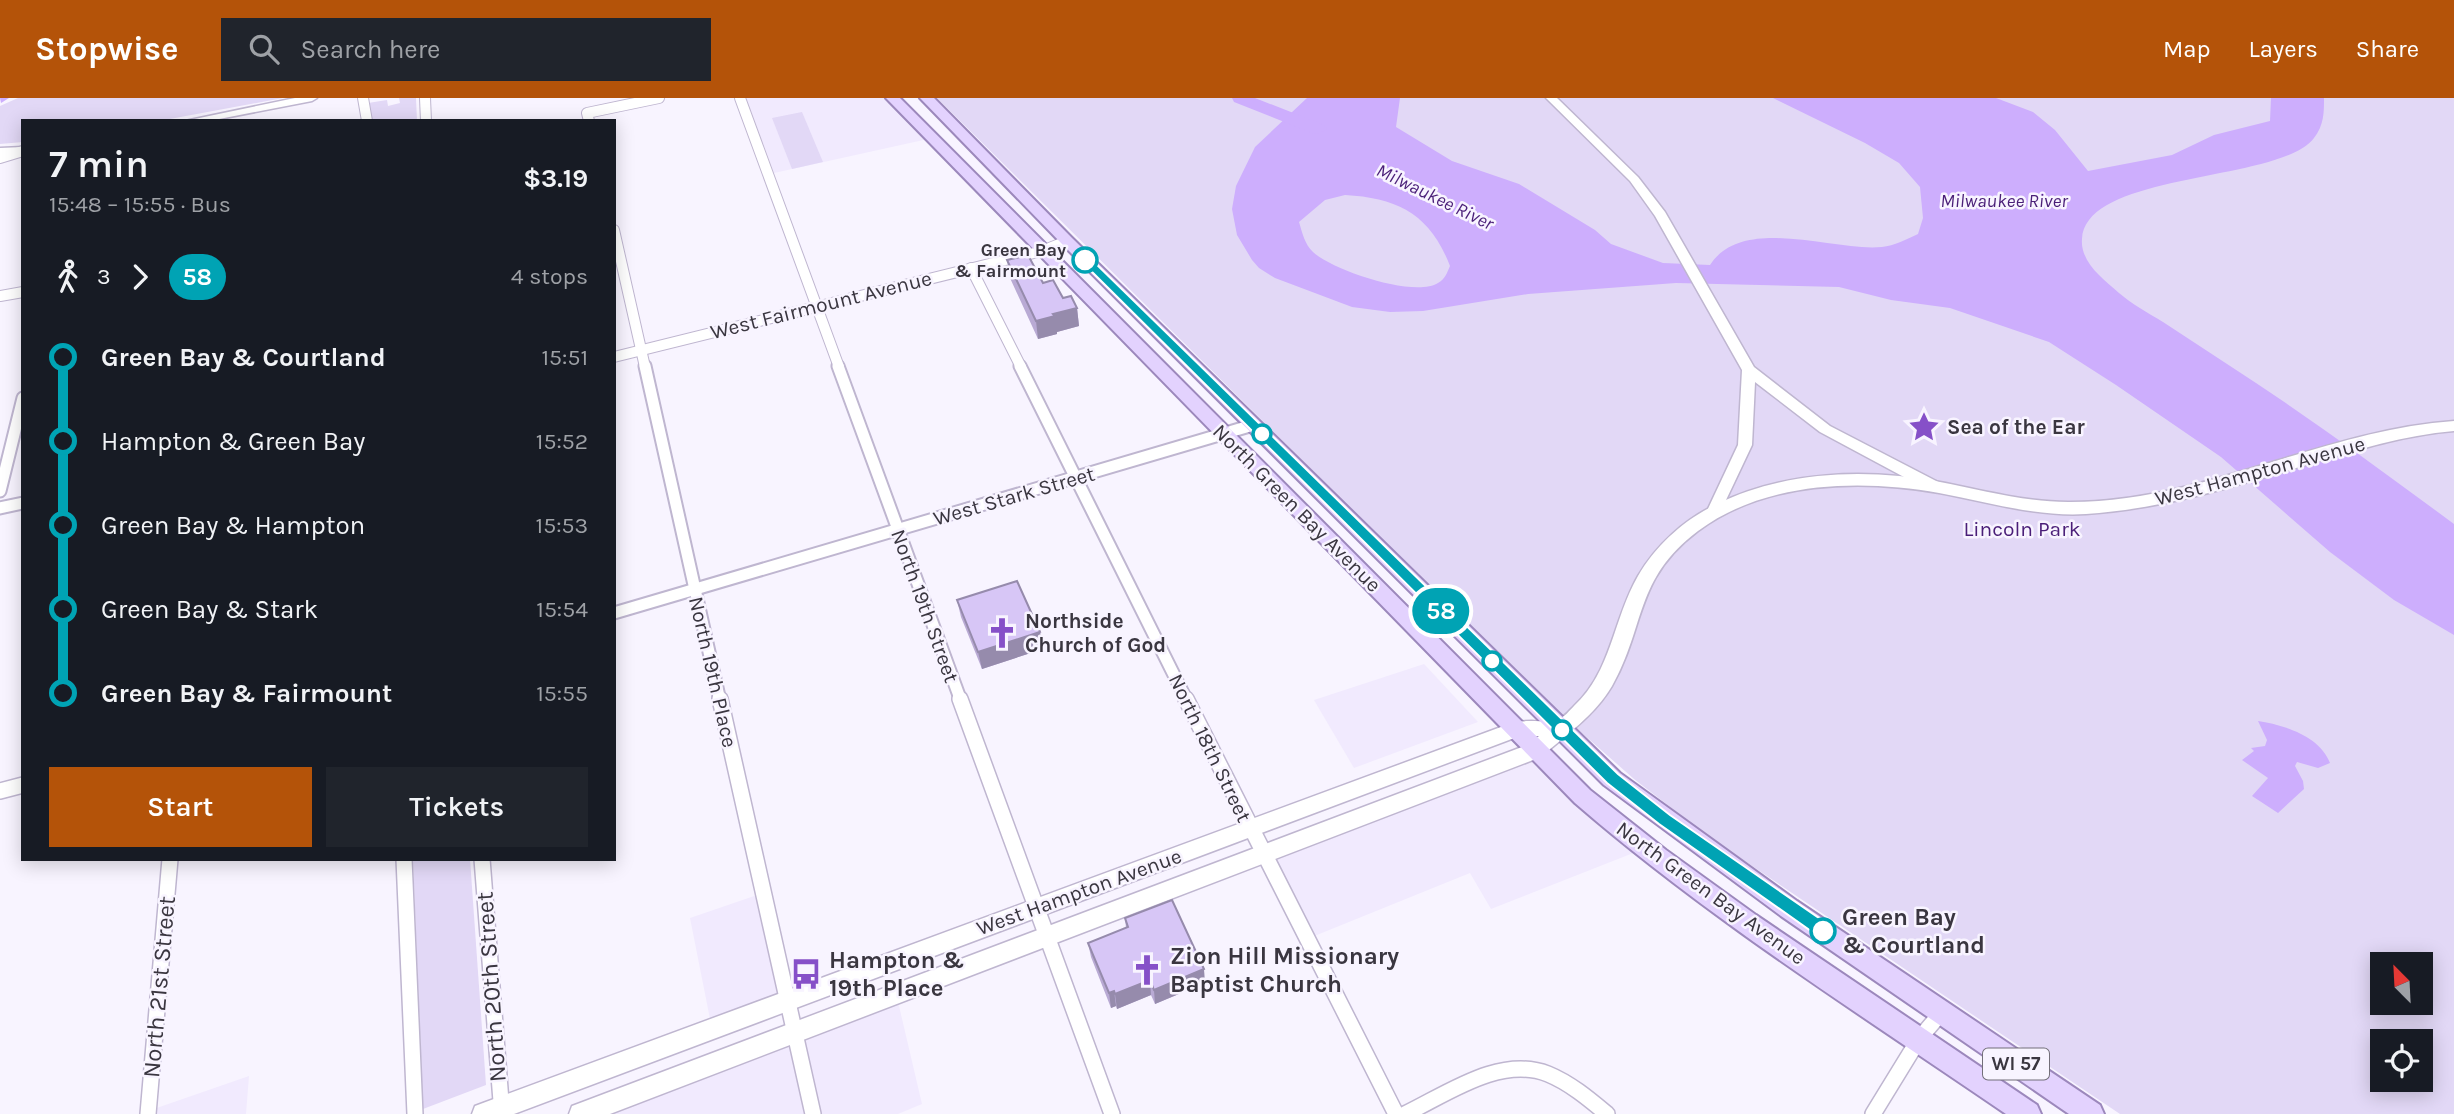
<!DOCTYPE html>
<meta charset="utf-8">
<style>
body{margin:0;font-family:Karla,sans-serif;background:#20242c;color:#f1f3f6;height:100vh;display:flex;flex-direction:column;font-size:26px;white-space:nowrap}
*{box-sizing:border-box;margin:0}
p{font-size:23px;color:#9ea1a6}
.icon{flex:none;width:38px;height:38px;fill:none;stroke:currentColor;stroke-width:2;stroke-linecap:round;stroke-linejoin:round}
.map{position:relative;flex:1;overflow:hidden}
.drawer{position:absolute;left:21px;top:21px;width:595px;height:742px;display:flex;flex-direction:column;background:#171b24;border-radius:0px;box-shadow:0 4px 18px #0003}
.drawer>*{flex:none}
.badge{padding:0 14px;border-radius:23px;font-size:24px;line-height:46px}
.needle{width:46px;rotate:336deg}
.fabs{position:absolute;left:2370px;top:854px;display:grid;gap:14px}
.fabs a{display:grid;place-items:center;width:63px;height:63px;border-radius:0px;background:#171b24;box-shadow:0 4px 18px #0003;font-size:35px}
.map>.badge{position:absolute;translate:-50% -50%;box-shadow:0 0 0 4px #fff}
.legs{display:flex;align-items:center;gap:10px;height:77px;padding:0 28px;font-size:23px}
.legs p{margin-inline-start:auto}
.overview{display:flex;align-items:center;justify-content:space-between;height:119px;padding:0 28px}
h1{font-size:38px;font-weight:600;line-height:52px}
.button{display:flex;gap:14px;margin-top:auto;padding:14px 28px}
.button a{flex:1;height:80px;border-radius:0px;background:#b45309;color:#fff;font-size:28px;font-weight:600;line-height:80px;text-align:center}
.button a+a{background:#20242c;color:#f1f3f6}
ul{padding:0 28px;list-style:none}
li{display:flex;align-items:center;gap:24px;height:84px;font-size:26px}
li i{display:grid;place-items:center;width:10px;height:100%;margin:0 9px;background:currentColor}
li i::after{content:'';width:18px;height:18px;margin:-9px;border:5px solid;border-radius:50%;background:#171b24}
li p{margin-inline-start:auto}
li:first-child i{background:linear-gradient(#0000 50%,currentColor 0)}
li:last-child i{background:linear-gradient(currentColor 50%,#0000 0)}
header{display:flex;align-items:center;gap:42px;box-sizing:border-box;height:98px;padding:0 35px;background:#b45309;color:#fff}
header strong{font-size:33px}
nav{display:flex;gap:38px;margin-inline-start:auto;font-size:24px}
.search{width:490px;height:63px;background:#20242c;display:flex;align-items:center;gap:18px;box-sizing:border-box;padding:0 24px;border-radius:0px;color:#9ea1a6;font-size:26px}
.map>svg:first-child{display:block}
.built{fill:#f1eafe}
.green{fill:#e2d8f6;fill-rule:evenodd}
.water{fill:#cdaefd;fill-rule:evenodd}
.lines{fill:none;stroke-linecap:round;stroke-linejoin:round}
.river{fill:#cdaefd;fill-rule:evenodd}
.minor-far2-casing{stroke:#bfb6d0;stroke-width:12}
.minor-far1-casing{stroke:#bfb6d0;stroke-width:15}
.minor-casing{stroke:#bfb6d0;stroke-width:18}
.tertiary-casing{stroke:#bfb6d0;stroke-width:3}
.secondary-casing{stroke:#bfb6d0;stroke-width:3}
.primary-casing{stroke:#9c88bc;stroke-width:4}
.minor-far2{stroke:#fff;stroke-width:10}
.minor-far1{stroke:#fff;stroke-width:11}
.minor{stroke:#fff;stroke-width:15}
.tertiary{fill:#fff;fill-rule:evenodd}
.secondary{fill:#fff;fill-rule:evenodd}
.primary{fill:#e3d2fe;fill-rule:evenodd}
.wall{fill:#b9aad4}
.shaded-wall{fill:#968bac}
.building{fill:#d7c6f6;stroke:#968bac;stroke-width:2}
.line-1{fill:#00a3b4;stroke:#fff;stroke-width:2}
.stop-1-dot{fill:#fff;stroke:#00a3b4;stroke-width:3.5}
.labels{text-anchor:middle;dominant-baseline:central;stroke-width:5;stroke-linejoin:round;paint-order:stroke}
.far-stop-label{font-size:18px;font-weight:bold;fill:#3a3640;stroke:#f8f4ff;text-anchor:end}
.far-water-label{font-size:19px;font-style:italic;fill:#4a1f78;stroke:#f8f4ff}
.shield{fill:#f8f4ff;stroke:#736f79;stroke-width:2}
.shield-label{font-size:19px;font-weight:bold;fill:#3a3640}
.street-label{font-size:21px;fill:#3a3640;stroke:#f8f4ff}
.poi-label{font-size:21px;font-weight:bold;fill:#3a3640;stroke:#f8f4ff;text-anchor:start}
.park-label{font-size:21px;fill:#4a1e78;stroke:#f8f4ff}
.near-stop-label{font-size:24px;font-weight:bold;fill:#3a3640;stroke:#f8f4ff;text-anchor:start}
.near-poi-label{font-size:24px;font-weight:bold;fill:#3a3640;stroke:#f8f4ff;text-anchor:start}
.near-street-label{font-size:24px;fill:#3a3640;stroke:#f8f4ff}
</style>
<header>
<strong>Stopwise</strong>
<div class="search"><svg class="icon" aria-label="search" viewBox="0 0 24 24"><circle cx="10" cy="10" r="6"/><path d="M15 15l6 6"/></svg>Search here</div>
<nav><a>Map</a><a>Layers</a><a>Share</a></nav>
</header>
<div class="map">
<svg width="2454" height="1016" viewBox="0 0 2454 1016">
<rect width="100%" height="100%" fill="#f8f4ff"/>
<g class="built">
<path d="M746 0H888L928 41 774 75Z"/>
<path d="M1424 566 1478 624 1354 670 1314 602Z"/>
<path d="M1534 653 1646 750 1491 811 1470 775 1307 841 1265 756Z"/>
<path d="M763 795 788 902 712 931 690 820Z"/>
<path d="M896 895 922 1006 898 1016H580Z"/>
<path d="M249 978 246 1016H140L148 1013Z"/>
</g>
<g class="green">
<path d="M18 0H283L159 23H23V44L0 46V8Z"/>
<path d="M399 0H416L417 23H372L368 5 387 2 388 8 400 5Z"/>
<path d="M937 0H2454V1016H2120L1709 739 1634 681 1540 598ZM2382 866H2420V905H2382ZM2382 943H2420V982H2382Z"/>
<path d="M802 14 823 64 792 71 772 20Z"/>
<path d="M413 761H470L486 987 423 1011Z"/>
</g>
<g class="water">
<path d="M1307 0H1400L1396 29 1452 63 1519 86 1595 132 1611 146 1663 165 1710 167C1743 116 1834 154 1882 149 1894 148 1907 141 1918 136L1923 120 1920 89 1899 65 1865 45 1773 0H1996L2033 14 2055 32 2088 73 2172 57 2214 37 2270 23 2271 0H2324C2324 15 2324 27 2314 40 2280 85 2086 73 2082 141 2080 164 2103 181 2119 195 2132 206 2148 215 2163 224 2194 244 2225 265 2256 285 2324 330 2389 378 2454 426V537L2394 502 2330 454 2221 359 2116 287 2049 244 1950 210 1891 202 1839 189 1676 185 1528 196 1423 213 1390 214 1352 209 1275 180 1259 170 1252 162 1237 137 1232 111 1236 88 1255 49ZM1345 97C1398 100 1430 116 1450 168 1447 175 1445 181 1438 185 1414 200 1332 172 1313 154 1305 147 1302 134 1299 124L1325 102Z"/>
<path d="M2258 623C2284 627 2320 638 2330 665L2318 670 2297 664 2295 668 2303 683 2304 691 2278 715 2252 698 2268 680 2242 662 2254 653 2251 650 2265 648 2267 642Z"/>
</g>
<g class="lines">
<g class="river">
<path d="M0 0H9L1 5Z"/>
<path d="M1232 0H1255L1324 27 1327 31 1318 36 1312 35 1234 4Z"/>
</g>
<defs>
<g id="minor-far2">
<path d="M363 0 367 23"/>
<path d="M425 0 426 23"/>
<path d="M740 0 839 269"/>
<path d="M589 23 587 15 659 0"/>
<path d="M0 60 23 53"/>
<path d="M614 132 645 269"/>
<path d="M971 170 1021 269"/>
<path d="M0 198 23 194"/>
<path d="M614 259 1042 153 1067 143"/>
</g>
<g id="minor-far1">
<path d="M645 268 720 603"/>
<path d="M838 268 961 603"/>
<path d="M1020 268 1187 603"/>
<path d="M0 393 23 300"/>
<path d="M0 410 23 405"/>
<path d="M614 515 1253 327"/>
</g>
<g id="minor">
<path d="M720 601 813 1016"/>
<path d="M960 601 1112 1016"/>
<path d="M1186 601 1396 1016"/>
<path d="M0 693 23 687"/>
<path d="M404 761 415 1016"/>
<path d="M482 761 502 1016"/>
<path d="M148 1016 170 761"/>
<path d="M1405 1016C1447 996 1500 957 1548 976 1570 985 1589 1001 1607 1016"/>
<path d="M1873 1016 1919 941 1941 915"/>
</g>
<g id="tertiary">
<path d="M295 0H317L312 3 209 23H185Z"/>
<path d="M1546 0H1557L1638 79 1665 114 1754 269 1830 328 1940 385 1942 389 1940 393H1930L1820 334 1755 284 1752 347 1718 419H1708L1706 415 1738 347 1742 272 1655 118 1630 83Z"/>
<path d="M23 49V55L0 56V50Z"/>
</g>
<path id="secondary" d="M2454 323V333C2404 337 2357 352 2309 366 2236 388 2163 411 2086 416 2036 419 1988 404 1939 395 1860 381 1765 383 1698 433 1634 481 1646 528 1612 588 1595 617 1566 637 1541 659L610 1016H569L572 1008 580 1005 1527 647 1539 638 1517 639 514 1016H472L475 1008 483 1005 1509 626C1525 620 1542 626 1558 621 1564 620 1570 612 1574 608 1612 573 1613 521 1638 478 1656 447 1685 421 1717 406 1785 373 1866 370 1940 384 1982 392 2025 404 2068 404 2202 405 2322 332 2454 323Z"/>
<g id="primary">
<path d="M886 0H900L1590 692 1666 752 1756 817 2037 1007 2041 1016H2006C1860 916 1709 821 1575 705Z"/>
<path d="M920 0H934L1072 140 1620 675 1797 803 2100 1007 2104 1016H2069L1781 818 1604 687 1062 146Z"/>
</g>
</defs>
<use href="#minor-far2" class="minor-far2-casing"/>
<use href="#minor-far1" class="minor-far1-casing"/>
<use href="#minor" class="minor-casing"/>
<use href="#tertiary" class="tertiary-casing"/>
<use href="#secondary" class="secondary-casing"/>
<use href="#primary" class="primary-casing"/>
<use href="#minor-far2" class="minor-far2"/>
<use href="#minor-far1" class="minor-far1"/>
<use href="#minor" class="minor"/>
<use href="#tertiary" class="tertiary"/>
<use href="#secondary" class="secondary"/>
<use href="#primary" class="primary"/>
</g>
<g class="wall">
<path d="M1007 162 1043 185 1077 210 1079 228 1057 234V236L1038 241 1010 180Z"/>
<path d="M957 502 1040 534 1043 551 982 571 961 519Z"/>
<path d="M1125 820 1205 885 1155 906 1151 897 1117 911 1116 908 1111 910 1091 859 1088 845 1126 830Z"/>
</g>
<g class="shaded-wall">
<path d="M1077 210 1079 228 1057 234V236L1038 241 1036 223 1053 216Z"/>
<path d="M1040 534 1043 551 982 571 978 554Z"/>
<path d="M1204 871 1205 885 1155 906 1154 892Z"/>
<path d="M1150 882 1151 897 1117 911 1115 896Z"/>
<path d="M1114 893 1116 908 1111 910 1109 895Z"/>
</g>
<g class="building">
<path d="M1028 157 1043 185 1053 182 1063 200 1071 198 1077 210 1053 216 1055 218 1036 223 1007 162Z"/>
<path d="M1017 483 1040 534 978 554 957 502Z"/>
<path d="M1172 802 1204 871 1154 892 1150 882 1115 896 1114 893 1109 895 1088 845 1128 829 1125 820Z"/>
</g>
<path class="line-1" d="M1082 159H1089L1618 676 1670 717 1829 827 1832 833 1829 838 1823 840 1818 838 1659 726 1607 685 1082 164Z"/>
<defs>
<symbol id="sight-bare" viewBox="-9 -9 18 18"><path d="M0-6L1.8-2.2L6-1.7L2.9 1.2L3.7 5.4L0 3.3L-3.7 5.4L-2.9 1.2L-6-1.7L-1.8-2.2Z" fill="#8650c8" stroke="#f8f4ff" stroke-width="2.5" paint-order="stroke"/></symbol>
<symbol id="church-bare" viewBox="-9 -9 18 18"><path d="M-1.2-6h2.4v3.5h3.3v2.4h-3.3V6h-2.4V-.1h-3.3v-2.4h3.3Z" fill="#8650c8" stroke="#f8f4ff" stroke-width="2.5" paint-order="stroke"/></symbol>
<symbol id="bus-bare" viewBox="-9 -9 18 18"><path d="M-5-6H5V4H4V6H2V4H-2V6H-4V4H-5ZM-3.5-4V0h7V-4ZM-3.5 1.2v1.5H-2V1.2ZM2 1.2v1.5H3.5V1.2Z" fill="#8650c8" stroke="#f8f4ff" stroke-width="2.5" paint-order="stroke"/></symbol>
</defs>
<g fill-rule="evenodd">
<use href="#sight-bare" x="1902" y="307" width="44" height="44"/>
<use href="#church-bare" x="980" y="513" width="44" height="44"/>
<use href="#church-bare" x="1125" y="850" width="44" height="44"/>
<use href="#bus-bare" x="784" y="854" width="44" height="44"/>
</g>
<g class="stop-1-dot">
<circle cx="1085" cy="162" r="12"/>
<circle cx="1262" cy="336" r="9"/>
<circle cx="1492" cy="563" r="9"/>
<circle cx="1562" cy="632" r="9"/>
<circle cx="1823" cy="833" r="12"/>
</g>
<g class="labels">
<g class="far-stop-label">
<text x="1066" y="152">Green Bay<tspan x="1066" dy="21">&amp; Fairmount</tspan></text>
</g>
<g class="far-water-label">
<text transform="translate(1435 99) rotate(26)">Milwaukee River</text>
<text x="2004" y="103">Milwaukee River</text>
</g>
<rect class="shield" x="1983" y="950.5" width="66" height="31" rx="5"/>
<g class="shield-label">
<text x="2016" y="966">WI 57</text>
</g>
<g class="street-label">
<text transform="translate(821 207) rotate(-14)">West Fairmount Avenue</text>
<text transform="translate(2260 373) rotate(-15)">West Hampton Avenue</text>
<text transform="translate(1014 398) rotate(-16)">West Stark Street</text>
<text transform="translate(1297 410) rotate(45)">North Green Bay Avenue</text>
<text transform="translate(925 508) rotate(70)">North 19th Street</text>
<text transform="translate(713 574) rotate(77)">North 19th Place</text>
<text transform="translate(1210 650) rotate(64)">North 18th Street</text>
<text transform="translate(1079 794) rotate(-20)">West Hampton Avenue</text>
<text transform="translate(1711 795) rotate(36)">North Green Bay Avenue</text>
</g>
<g class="poi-label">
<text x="1947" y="329">Sea of the Ear</text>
<text x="1025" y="523">Northside<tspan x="1025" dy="24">Church of God</tspan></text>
</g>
<g class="park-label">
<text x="2022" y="431">Lincoln Park</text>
</g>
<g class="near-stop-label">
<text x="1842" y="819">Green Bay<tspan x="1842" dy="28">&amp; Courtland</tspan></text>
</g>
<g class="near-poi-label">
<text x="1170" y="858">Zion Hill Missionary<tspan x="1170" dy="28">Baptist Church</tspan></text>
<text x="829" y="862">Hampton &amp;<tspan x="829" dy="28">19th Place</tspan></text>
</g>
<g class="near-street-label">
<text transform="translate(159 889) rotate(-85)">North 21st Street</text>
<text transform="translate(491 889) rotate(-94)">North 20th Street</text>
</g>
</g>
</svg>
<div class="fabs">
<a><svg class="needle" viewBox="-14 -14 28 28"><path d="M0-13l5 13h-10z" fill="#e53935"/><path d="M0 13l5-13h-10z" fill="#9ea1a6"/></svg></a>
<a><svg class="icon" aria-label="locate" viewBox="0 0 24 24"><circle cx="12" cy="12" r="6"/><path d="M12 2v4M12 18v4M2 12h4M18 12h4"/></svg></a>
</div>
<b class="badge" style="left:1441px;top:513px;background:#00a3b4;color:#fff">58</b>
<section class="drawer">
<div class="overview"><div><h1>7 min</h1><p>15:48 – 15:55 · Bus</p></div><b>$3.19</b></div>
<div class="legs"><svg class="icon" aria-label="walk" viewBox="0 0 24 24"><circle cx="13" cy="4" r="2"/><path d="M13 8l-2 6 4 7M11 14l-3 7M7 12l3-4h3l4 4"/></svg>3<svg class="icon" aria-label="forward" viewBox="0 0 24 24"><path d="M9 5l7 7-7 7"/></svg><b class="badge" style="background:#00a3b4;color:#fff">58</b><p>4 stops</p></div>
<ul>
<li><i style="color:#00a3b4"></i><b>Green Bay &amp; Courtland</b><p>15:51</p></li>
<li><i style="color:#00a3b4"></i><span>Hampton &amp; Green Bay</span><p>15:52</p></li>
<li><i style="color:#00a3b4"></i><span>Green Bay &amp; Hampton</span><p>15:53</p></li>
<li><i style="color:#00a3b4"></i><span>Green Bay &amp; Stark</span><p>15:54</p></li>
<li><i style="color:#00a3b4"></i><b>Green Bay &amp; Fairmount</b><p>15:55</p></li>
</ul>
<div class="button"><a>Start</a><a>Tickets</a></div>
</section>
</div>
